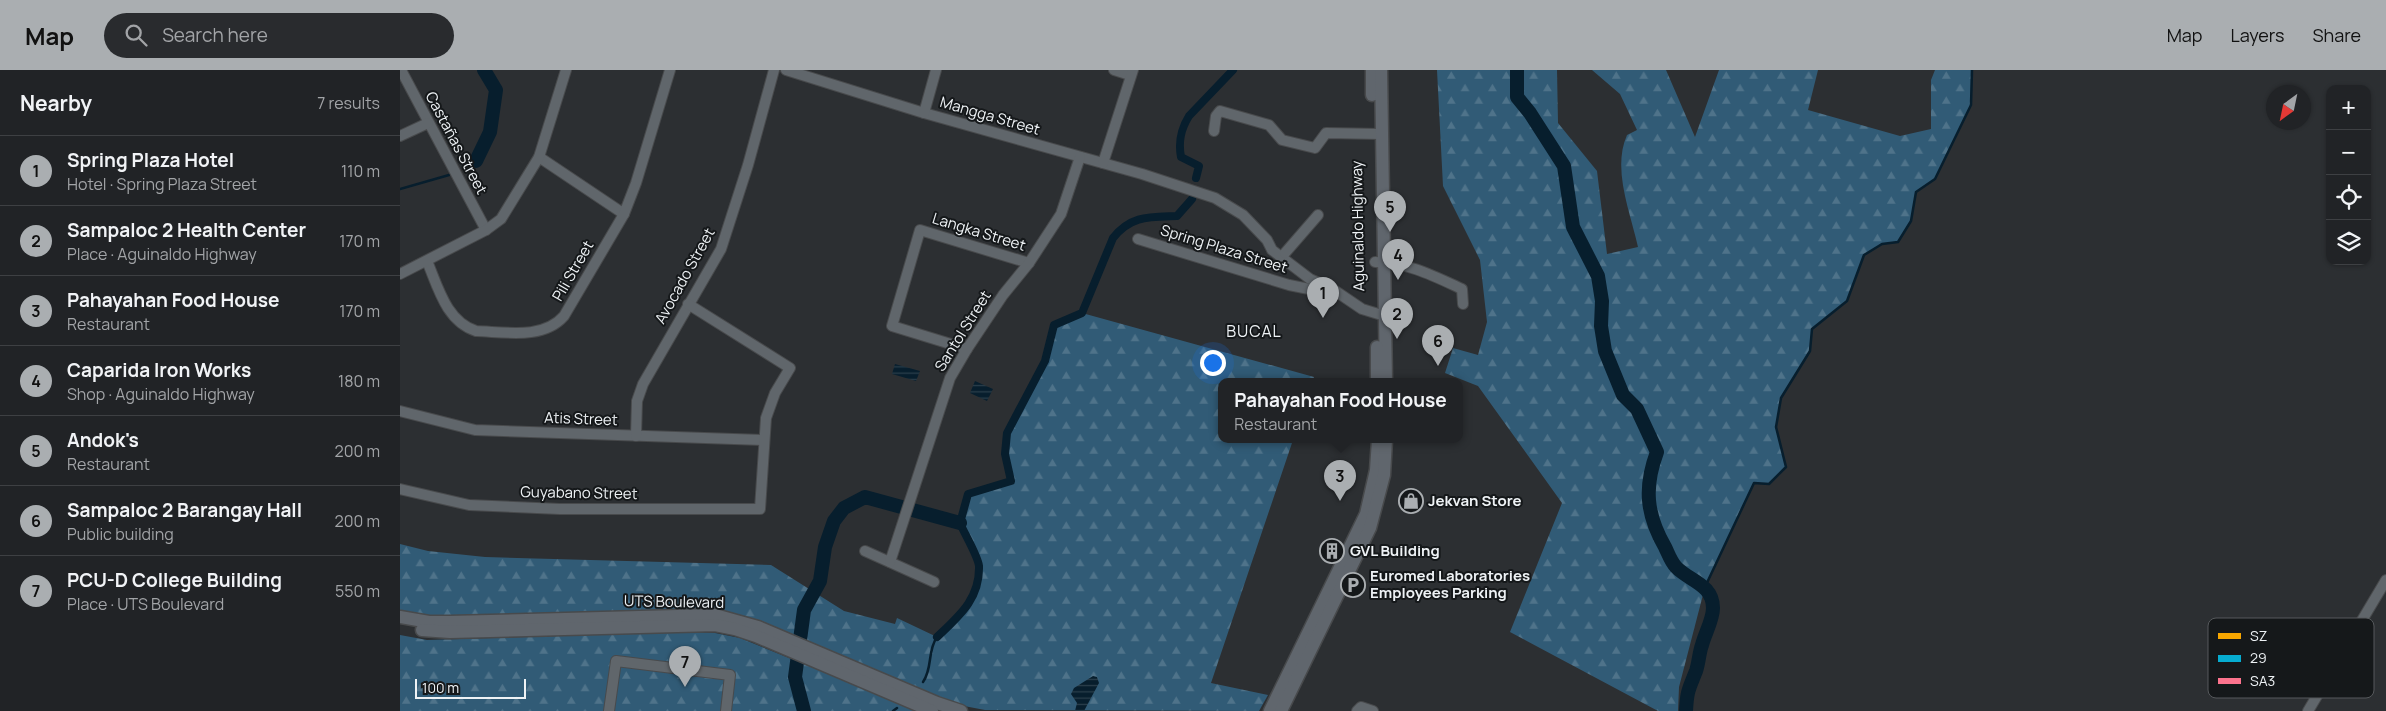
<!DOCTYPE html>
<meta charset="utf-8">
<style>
body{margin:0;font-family:Manrope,sans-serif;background:#292b2e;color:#f1f3f6}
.controls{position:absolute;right:15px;top:15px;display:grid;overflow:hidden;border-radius:10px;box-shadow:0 1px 4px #0004}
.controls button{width:45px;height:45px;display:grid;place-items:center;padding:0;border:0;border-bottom:1px solid #3e4043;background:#212326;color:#f1f3f6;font:25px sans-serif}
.compass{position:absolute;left:1866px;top:15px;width:45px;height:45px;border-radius:50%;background:#212326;box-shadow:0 1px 4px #0004;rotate:213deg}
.scale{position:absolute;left:15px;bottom:12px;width:111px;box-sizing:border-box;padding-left:5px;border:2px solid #eef2f5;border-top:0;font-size:14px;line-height:18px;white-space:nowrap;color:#eef2f5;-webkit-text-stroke:4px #15181a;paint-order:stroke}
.you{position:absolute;left:812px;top:292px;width:18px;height:18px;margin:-12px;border:4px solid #fff;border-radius:50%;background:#1a73e8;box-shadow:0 0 0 8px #1a73e833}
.badge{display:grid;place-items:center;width:32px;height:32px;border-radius:50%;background:#aaaeb1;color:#111;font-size:16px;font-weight:700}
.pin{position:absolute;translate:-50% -41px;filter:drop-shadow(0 1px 2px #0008)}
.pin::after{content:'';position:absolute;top:26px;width:18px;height:15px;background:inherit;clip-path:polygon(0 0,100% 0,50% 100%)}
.popup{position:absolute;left:818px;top:308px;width:245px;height:65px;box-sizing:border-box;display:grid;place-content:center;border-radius:10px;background:#212326;filter:drop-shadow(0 1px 4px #0005);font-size:16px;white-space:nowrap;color:#a2a4a7}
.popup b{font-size:19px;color:#f1f3f6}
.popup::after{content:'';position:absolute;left:50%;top:100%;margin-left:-10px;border:10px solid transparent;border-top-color:#212326}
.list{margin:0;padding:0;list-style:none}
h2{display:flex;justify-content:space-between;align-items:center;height:65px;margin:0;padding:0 20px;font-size:21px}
h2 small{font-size:16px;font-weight:400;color:#a2a4a7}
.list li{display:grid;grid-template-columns:32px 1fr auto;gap:15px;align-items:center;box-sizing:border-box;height:70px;padding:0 20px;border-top:1px solid #3e4043}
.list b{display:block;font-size:19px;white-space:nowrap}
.list p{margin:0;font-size:16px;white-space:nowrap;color:#a2a4a7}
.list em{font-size:16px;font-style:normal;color:#a2a4a7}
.icon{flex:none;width:28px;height:28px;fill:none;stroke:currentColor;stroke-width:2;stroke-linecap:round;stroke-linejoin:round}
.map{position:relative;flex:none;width:1986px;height:641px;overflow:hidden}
header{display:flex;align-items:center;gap:30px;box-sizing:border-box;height:70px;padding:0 25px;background:#aaaeb1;color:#111}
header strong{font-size:24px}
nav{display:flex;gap:28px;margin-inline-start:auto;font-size:18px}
.search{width:350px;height:45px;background:#292b2e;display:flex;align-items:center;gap:12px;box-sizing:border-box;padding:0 18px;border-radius:28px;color:#a2a4a7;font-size:19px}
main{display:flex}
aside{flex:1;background:#212326}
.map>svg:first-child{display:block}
.forest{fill:url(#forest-firs)}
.water{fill:url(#water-rules)}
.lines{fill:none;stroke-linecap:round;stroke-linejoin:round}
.stream{stroke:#071e2d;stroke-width:2.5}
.canal{stroke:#071e2d;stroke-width:8}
.river{stroke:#071e2d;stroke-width:14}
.minor-casing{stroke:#484a4c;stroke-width:12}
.major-casing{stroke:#484a4c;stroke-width:15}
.minor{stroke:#60666b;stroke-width:10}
.major{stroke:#60666d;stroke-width:12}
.labels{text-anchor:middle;stroke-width:4;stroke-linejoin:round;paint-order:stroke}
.street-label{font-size:15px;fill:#eef2f5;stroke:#15181a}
.poi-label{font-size:15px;font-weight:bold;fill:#eef2f5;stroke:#15181a;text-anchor:start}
.neighbourhood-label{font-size:16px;letter-spacing:1px;fill:#eef2f5;stroke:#15181a}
.key{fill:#15181a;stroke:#56595c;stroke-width:1}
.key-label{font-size:14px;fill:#eef2f5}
</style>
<header>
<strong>Map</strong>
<div class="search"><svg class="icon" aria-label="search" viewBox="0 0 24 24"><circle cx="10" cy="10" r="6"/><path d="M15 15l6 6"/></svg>Search here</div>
<nav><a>Map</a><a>Layers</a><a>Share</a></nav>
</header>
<main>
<aside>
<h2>Nearby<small>7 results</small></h2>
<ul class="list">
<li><span class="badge">1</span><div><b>Spring Plaza Hotel</b><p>Hotel · Spring Plaza Street</p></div><em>110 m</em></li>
<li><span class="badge">2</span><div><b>Sampaloc 2 Health Center</b><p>Place · Aguinaldo Highway</p></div><em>170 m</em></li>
<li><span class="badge">3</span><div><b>Pahayahan Food House</b><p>Restaurant</p></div><em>170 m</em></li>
<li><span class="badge">4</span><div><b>Caparida Iron Works</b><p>Shop · Aguinaldo Highway</p></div><em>180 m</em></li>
<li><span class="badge">5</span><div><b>Andok's</b><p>Restaurant</p></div><em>200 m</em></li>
<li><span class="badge">6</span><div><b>Sampaloc 2 Barangay Hall</b><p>Public building</p></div><em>200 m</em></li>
<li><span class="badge">7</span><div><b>PCU-D College Building</b><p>Place · UTS Boulevard</p></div><em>550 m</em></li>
</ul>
</aside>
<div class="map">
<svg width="1986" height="641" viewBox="0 0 1986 641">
<defs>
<pattern id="forest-firs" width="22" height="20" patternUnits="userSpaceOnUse" patternTransform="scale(1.25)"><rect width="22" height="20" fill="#315b76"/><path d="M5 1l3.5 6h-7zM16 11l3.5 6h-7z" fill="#4f738a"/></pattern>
<pattern id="water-rules" width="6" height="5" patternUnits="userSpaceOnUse" patternTransform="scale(1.25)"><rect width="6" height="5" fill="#071e2d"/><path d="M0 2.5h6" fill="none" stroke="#2b3f4c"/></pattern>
</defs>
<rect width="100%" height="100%" fill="#2c2f32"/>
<!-- forest -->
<g class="forest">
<path d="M1037,0H1157L1158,53L1197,101L1207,184L1238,177C1230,141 1212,99 1227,65L1237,60L1220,24L1192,0H1266L1295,67L1319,0H1418L1408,40L1500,66L1531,59V10L1535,0H1572L1571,35L1535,109L1516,122L1511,151L1498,172L1482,174L1464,185L1447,231L1412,259L1410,281L1381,328L1376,357L1386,397L1369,414H1354L1305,517L1279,617L1278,641H1258L1110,562L1162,433L1078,316L1045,303L1053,278L1078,285L1087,252L1080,190L1043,116Z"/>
<path d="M682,243L914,307L912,312H821V370H893L811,613L868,625L859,641L585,640L564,636L534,625L360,552L29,547L0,541V474L28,481L85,487L371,495L444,541L495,554L497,548L537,567C559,546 580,529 578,496C578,486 564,463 560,453L568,424L611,411L605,384L607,363L645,291L654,255Z"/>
<polygon points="293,562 315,563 340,568 519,641 0,641 0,565 27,570"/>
</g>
<!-- water -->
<g class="water">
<polygon points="495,294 520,301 516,311 492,304"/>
<polygon points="575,311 593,319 587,331 570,323"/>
<polygon points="693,606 697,607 699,613 684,641 675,641 677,633 671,624 674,618"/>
</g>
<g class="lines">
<!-- stream -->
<g class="stream">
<polyline points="0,119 49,105"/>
<polyline points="1305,517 1354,413 1369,414 1386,397 1376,357 1381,328 1410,281 1412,259 1447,231 1464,185 1482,174 1498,172 1511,151 1516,122 1535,109 1571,35 1572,0"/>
<path d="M523,612C533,598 527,581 537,567"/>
<polyline points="493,641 497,638"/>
</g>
<!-- canal -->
<g class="canal">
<path d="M796,108L799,96L781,87C778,71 781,59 789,46L833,0"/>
<path d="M537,567C559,546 580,529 579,496C578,486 564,463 560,453L568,424L611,411L605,384L607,363L645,291L654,255L682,243L713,168C731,145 750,147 777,146L792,129"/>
</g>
<!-- river -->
<g class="river">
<path d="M1117,0V27L1130,43L1164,96L1173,157L1198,206L1202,231L1201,256L1205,281L1223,325L1237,339L1257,382C1244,417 1246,444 1265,477C1268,483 1271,492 1276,497C1289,511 1313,514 1313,538C1313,550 1305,563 1302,575C1299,583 1299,592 1296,601C1289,619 1287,620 1286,641"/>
<polyline points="76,91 90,62 96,20 84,0"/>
<polyline points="404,641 395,607 404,540 420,511 425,477 434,451 444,438 465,427 560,453"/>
</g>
<defs>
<g id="minor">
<polyline points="1,0 86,160"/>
<polyline points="386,0 524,43 742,104 815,128 843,145 867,170 872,180 910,209 931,218 962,239 985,246"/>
<polyline points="714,0 730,5"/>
<polyline points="524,43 536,0"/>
<polyline points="814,61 816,46 820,41 869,55 882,70 915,78 926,63 981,64"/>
<polyline points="0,66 28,53"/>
<polyline points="139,87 224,144"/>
<polyline points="703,93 733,0"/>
<polyline points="738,169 889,215 919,221 931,218"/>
<polyline points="885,183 918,145"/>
<path d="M27,191C38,217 46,251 76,261C105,262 143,270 164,246L224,144L236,113L270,0"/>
<path d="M975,192C1007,192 1034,206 1062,219L1063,234"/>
<polyline points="0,204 86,160 101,149 139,87 166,0"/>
<polyline points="567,279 492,256 520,160 629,193"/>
<polyline points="0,341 75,360 363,370"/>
<polyline points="236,366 237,331 243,314 321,179 348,95 374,0"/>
<polyline points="0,419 69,435 160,439 360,439 366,348 375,323 390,298 288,234"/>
<polyline points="465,481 534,512"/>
<polyline points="490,492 550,308 567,279 603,225 629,193 661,144 680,87"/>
<polyline points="209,641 216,591 330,605 326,641"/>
<polyline points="957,641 961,637 973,641"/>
<polyline points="1908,641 1986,510"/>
</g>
<g id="major">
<polyline points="972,0 972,25"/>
<polyline points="981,0 986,312"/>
<polyline points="977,277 977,312"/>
<polyline points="0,547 29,552 49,552 315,545 358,557 537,633 561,641"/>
<polyline points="22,560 50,562 315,555 335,559 356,566 532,641"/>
<polyline points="870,641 966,444 976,400 978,370"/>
<polyline points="881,641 970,458 984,405 986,370"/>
</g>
</defs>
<!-- minor casing -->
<use href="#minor" class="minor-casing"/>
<!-- major casing -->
<use href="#major" class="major-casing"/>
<!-- minor -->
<use href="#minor" class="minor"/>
<!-- major -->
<use href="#major" class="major"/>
</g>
<!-- icons -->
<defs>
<symbol id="shop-ring" viewBox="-11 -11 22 22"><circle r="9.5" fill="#15181a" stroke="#aaaeb1" stroke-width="1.5"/><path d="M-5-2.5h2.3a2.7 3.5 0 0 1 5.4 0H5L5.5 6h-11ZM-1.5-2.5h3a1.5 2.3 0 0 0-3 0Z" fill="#aaaeb1"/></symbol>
<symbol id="building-ring" viewBox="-11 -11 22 22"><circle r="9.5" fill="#15181a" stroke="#aaaeb1" stroke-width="1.5"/><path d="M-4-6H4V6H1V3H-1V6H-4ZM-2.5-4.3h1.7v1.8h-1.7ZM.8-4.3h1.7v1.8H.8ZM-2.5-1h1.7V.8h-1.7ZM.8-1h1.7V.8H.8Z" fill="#aaaeb1"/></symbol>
<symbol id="parking-ring" viewBox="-11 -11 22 22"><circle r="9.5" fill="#15181a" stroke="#aaaeb1" stroke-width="1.5"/><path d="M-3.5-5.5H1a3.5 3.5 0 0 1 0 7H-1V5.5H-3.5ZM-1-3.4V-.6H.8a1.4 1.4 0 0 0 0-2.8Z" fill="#aaaeb1"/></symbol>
</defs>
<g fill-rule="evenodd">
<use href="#shop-ring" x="997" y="417" width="28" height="28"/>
<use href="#building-ring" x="918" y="467" width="28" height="28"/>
<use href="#parking-ring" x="939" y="501" width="28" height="28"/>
</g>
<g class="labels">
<!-- street labels -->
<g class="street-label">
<text transform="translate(590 46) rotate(16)" y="5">Mangga Street</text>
<text transform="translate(56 73) rotate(62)" y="5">Castañas Street</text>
<text transform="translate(958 156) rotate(-91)" y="5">Aguinaldo Highway</text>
<text transform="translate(579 162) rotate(17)" y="5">Langka Street</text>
<text transform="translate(824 179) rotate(17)" y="5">Spring Plaza Street</text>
<text transform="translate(173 201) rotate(-60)" y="5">Pili Street</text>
<text transform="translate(285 206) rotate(-61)" y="5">Avocado Street</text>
<text transform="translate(563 261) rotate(-58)" y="5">Santol Street</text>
<text transform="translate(181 349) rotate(2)" y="5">Atis Street</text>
<text transform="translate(179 423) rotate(1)" y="5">Guyabano Street</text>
<text transform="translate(274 532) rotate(1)" y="5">UTS Boulevard</text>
</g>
<!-- poi labels -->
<g class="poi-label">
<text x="1028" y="436">Jekvan Store</text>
<text x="950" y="486">GVL Building</text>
<text x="970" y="511">Euromed Laboratories<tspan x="970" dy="17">Employees Parking</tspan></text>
</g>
<!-- neighbourhood labels -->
<g class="neighbourhood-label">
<text x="854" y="267">BUCAL</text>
</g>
</g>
<!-- legend -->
<rect x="1808" y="548" width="166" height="80" rx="8" class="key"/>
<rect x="1818" y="563" width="23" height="6" fill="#f7a600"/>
<rect x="1818" y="585" width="23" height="7" fill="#06acd0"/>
<rect x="1818" y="608" width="23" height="6" fill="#fc738d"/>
<g class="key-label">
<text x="1850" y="571">SZ</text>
<text x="1850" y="593">29</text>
<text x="1850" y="616">SA3</text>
</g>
</svg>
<div class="controls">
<button>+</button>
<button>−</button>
<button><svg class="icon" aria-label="locate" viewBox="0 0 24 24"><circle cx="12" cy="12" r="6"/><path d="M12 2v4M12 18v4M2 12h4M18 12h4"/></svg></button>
<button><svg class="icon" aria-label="layers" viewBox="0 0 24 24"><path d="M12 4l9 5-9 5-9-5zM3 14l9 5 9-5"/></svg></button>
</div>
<svg class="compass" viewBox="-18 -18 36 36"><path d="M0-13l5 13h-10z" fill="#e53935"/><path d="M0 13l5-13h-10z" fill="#a2a4a7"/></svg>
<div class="scale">100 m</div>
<div class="you"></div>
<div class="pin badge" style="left:923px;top:248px">1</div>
<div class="pin badge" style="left:997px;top:269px">2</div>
<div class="pin badge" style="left:940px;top:431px">3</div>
<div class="popup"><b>Pahayahan Food House</b>Restaurant</div>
<div class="pin badge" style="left:998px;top:210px">4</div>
<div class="pin badge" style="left:990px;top:162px">5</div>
<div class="pin badge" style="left:1038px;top:296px">6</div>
<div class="pin badge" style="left:285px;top:617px">7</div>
</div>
</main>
